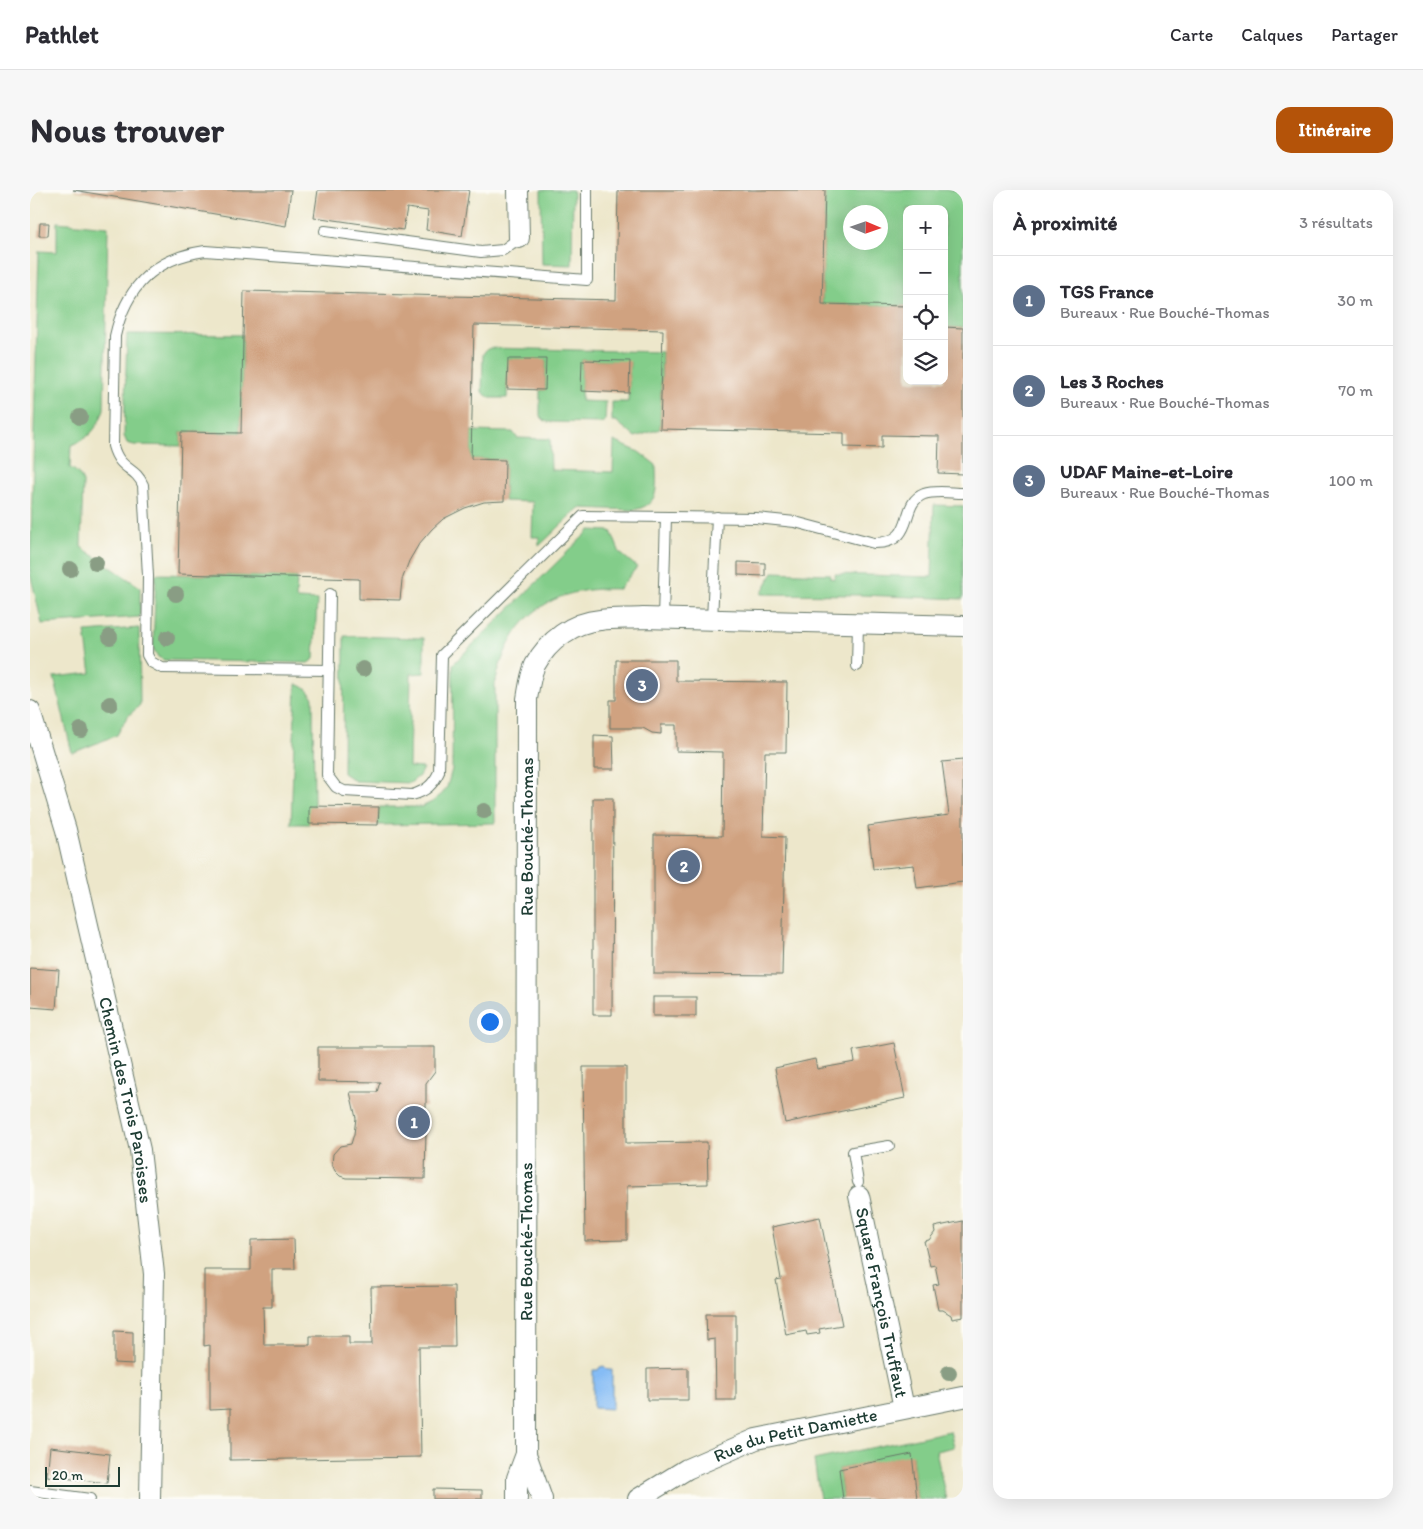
<!DOCTYPE html>
<html lang="fr">
<meta charset="utf-8">
<style>
body{margin:0;font-family:Itim,sans-serif;background:#f7f7f7;color:#2b2b33}
.controls{position:absolute;right:15px;top:15px;display:grid;overflow:hidden;border-radius:10px;box-shadow:0 5px 20px #0002}
.controls button{width:45px;height:45px;display:grid;place-items:center;padding:0;border:0;border-bottom:1px solid #e1e1e2;background:#fff;color:#2b2b33;font:25px sans-serif}
.compass{position:absolute;left:813px;top:15px;width:45px;height:45px;border-radius:50%;background:#fff;box-shadow:0 5px 20px #0002;rotate:92deg}
.scale{position:absolute;left:15px;bottom:12px;width:75px;box-sizing:border-box;padding-left:5px;border:2px solid #1f3d34;border-top:0;font-size:14px;line-height:18px;white-space:nowrap;color:#1f3d34;-webkit-text-stroke:4px #fdfcf7;paint-order:stroke}
.you{position:absolute;left:459px;top:831px;width:18px;height:18px;margin:-12px;border:4px solid #fff;border-radius:50%;background:#1a73e8;box-shadow:0 0 0 8px #1a73e833}
.badge{display:grid;place-items:center;width:32px;height:32px;border-radius:50%;background:#b45309;color:#fff;font-size:16px;font-weight:700}
.pin{position:absolute;translate:-50% -50%;border:2px solid #fff;box-shadow:0 1px 5px #0006}
.list{margin:0;padding:0;list-style:none}
h2{display:flex;justify-content:space-between;align-items:center;height:65px;margin:0;padding:0 20px;font-size:21px}
h2 small{font-size:16px;font-weight:400;color:#7c7c81}
.list li{display:grid;grid-template-columns:32px 1fr auto;gap:15px;align-items:center;box-sizing:border-box;height:90px;padding:0 20px;border-top:1px solid #e1e1e2}
.list b{display:block;font-size:19px;white-space:nowrap}
.list p{margin:0;font-size:16px;white-space:nowrap;color:#7c7c81}
.list em{font-size:16px;font-style:normal;color:#7c7c81}
.icon{flex:none;width:28px;height:28px;fill:none;stroke:currentColor;stroke-width:2;stroke-linecap:round;stroke-linejoin:round}
.map{position:relative;flex:none;width:933px;height:1309px;overflow:hidden;border-radius:15px}
header{display:flex;align-items:center;gap:30px;box-sizing:border-box;height:70px;padding:0 25px;background:#fff;border-bottom:1px solid #e1e1e2}
header strong{font-size:24px}
nav{display:flex;gap:28px;margin-inline-start:auto;font-size:18px}
.intro{display:flex;align-items:center;justify-content:space-between;box-sizing:border-box;height:120px;padding:0 30px}
h1{margin:0;font-size:35px}
.button{padding:12px 22px;border-radius:15px;background:#b45309;color:#fff;font-size:18px;font-weight:700}
main{display:flex;gap:30px;padding:0 30px}
aside{flex:1;background:#fff;border-radius:15px;box-shadow:0 5px 20px #0002}
.map>svg:first-child{display:block}
.green{fill:#83cd8a;stroke:#51855f;fill-rule:evenodd}
.water{fill:#85bcf5;stroke:#527c94}
.building{fill:#d0a280}
.lines{fill:none;stroke-linecap:round;stroke-linejoin:round}
.lane-casing{stroke:#677869;stroke-width:12}
.street-casing{stroke:#677869;stroke-width:22}
.lane{stroke:#fff;stroke-width:10}
.street{stroke:#fff;stroke-width:20}
.tree{fill:#899d84}
.labels{text-anchor:middle;stroke-width:4.5;stroke-linejoin:round;paint-order:stroke}
.street-label{font-size:18px;fill:#1f3d34;stroke:#fdfcf7}
</style>
<header>
<strong>Pathlet</strong>
<nav><a>Carte</a><a>Calques</a><a>Partager</a></nav>
</header>
<div class="intro"><h1>Nous trouver</h1><a class="button">Itinéraire</a></div>
<main>
<div class="map">
<svg width="933" height="1309" viewBox="0 0 933 1309">
<rect width="100%" height="100%" fill="#fdfcf7"/>
<filter id="ink" filterUnits="userSpaceOnUse"><feTurbulence type="fractalNoise" baseFrequency=".02" numOctaves="2"/><feDisplacementMap in="SourceGraphic" scale="10" xChannelSelector="R" yChannelSelector="G"/><feConvolveMatrix kernelMatrix="1 2 1 2 8 2 1 2 1" color-interpolation-filters="sRGB"/></filter>
<filter id="wash" filterUnits="userSpaceOnUse"><feTurbulence type="fractalNoise" baseFrequency=".0096" numOctaves="4" result="noise"/><feDisplacementMap in="SourceGraphic" scale="20" xChannelSelector="R" yChannelSelector="G"/><feGaussianBlur stdDeviation="1.12" result="paint"/><feColorMatrix in="noise" values="0 0 0 0 0 0 0 0 0 0 0 0 0 0 0 0 0 1.4 0 .05"/><feComposite in="paint" operator="in"/></filter>
<g filter="url(#wash)">
<rect width="100%" height="100%" fill="#ede7cb"/>
<!-- green -->
<g class="green">
<polygon points="511,0 543,0 542,75 512,74"/>
<path d="M795,0H933V138L914,137V19H877V116L792,114ZM821,22H851V52H821Z"/>
<path d="M27,32L78,37L74,219C68,238 59,249 41,255L40,278C47,281 50,285 53,292L51,357L110,397V427L12,434L0,383L9,61L27,62Z"/>
<polygon points="97,144 213,145 211,243 151,242 151,256 104,255 97,253 94,246"/>
<polygon points="460,158 632,162 630,239 605,247 586,231 582,231 582,212 598,212 600,172 552,170 551,211 576,212 575,231 571,233 518,232 515,231 510,226 510,200 515,200 516,170 478,169 477,208 460,208 452,202 453,164 456,160"/>
<path d="M441,241L483,242L487,248L520,249L521,280L583,282L584,251L609,262L626,275C626,297 631,315 603,320L549,318L509,356V347H502L503,312L474,311L475,270L441,269Z"/>
<polygon points="904,315 933,316 933,409 831,405 731,404 743,382 800,384 800,388 805,389 805,384 902,387"/>
<path d="M560,340L581,341L590,363L607,377L589,399C521,396 480,426 465,494V633L348,635L349,617H391L402,612L412,604L417,597L422,579L423,474Z"/>
<polygon points="126,384 267,387 266,409 287,410 284,469 278,473 134,470 128,467 123,458"/>
<polygon points="109,438 110,515 97,527 87,545 42,563 24,487 61,483 55,442"/>
<polygon points="314,446 394,448 394,483 381,484 379,577 393,578 389,586 380,593 325,591 313,583"/>
<path d="M266,494C273,496 279,500 283,508L284,616L279,634H261Z"/>
<polygon points="920,1241 924,1257 906,1261 916,1309 887,1309 882,1265 809,1279 813,1309 790,1309 784,1270"/>
</g>
<!-- water -->
<polygon class="water" points="574,1176 578,1180 582,1180 582,1219 563,1218 563,1180 568,1180 570,1177"/>
<g id="blocks">
<!-- building -->
<g class="building">
<polygon points="43,0 261,0 256,36"/>
<polygon points="288,0 439,0 432,46 396,40 398,21 377,18 373,40 284,27"/>
<polygon points="588,0 795,0 792,114 877,116 877,191 914,191 914,137 933,138 933,284 908,283 909,246 852,245 852,258 814,257 814,243 630,239 633,140 444,135 441,269 475,270 474,311 454,312 435,318 413,329 402,339 389,354 379,371 372,390 370,410 329,409 329,389 148,384 151,242 211,243 214,101 586,110"/>
<polygon points="10,33 19,33 18,46 9,46"/>
<polygon points="478,169 516,169 515,200 477,199"/>
<polygon points="552,170 600,171 599,203 551,201"/>
<polygon points="708,372 735,373 735,386 708,385"/>
<polygon points="586,470 646,470 646,491 757,492 756,562 735,562 733,646 755,647 752,785 624,784 624,645 692,646 693,562 646,561 646,535 631,535 631,544 622,543 613,538 580,538 580,510 586,510"/>
<polygon points="564,545 583,546 584,579 564,579"/>
<polygon points="933,570 933,692 887,698 884,675 843,679 838,636 919,625 912,572"/>
<polygon points="563,608 583,608 582,825 563,825"/>
<polygon points="279,616 349,617 348,635 279,634"/>
<polygon points="0,778 29,780 26,819 0,817"/>
<rect x="623" y="807" width="43" height="19"/>
<polygon points="864,853 875,908 755,933 745,878 785,869 787,879 825,872 823,861"/>
<polygon points="288,857 405,857 405,881 396,893 396,917 390,917 389,923 390,940 396,940 395,989 316,988 310,986 305,981 302,974 303,964 310,956 321,954 324,944 326,928 320,902 347,902 350,892 288,891"/>
<polygon points="553,877 596,877 596,953 677,952 678,994 597,996 597,1050 555,1051"/>
<polygon points="790,1027 812,1135 789,1139 790,1143 777,1145 776,1141 756,1145 746,1090 751,1089 742,1037"/>
<polygon points="933,1031 933,1127 922,1129 921,1125 913,1120 908,1120 903,1095 909,1094 905,1075 900,1076 894,1051 899,1050 905,1042 904,1037"/>
<polygon points="264,1049 265,1079 242,1079 242,1117 233,1117 234,1155 280,1155 280,1146 319,1146 319,1154 342,1154 341,1097 424,1096 425,1157 389,1157 391,1267 200,1270 200,1219 180,1220 180,1155 174,1156 174,1080 221,1080 221,1050"/>
<polygon points="676,1124 706,1124 706,1210 686,1210 685,1149 677,1150"/>
<polygon points="84,1141 103,1142 103,1174 84,1173"/>
<polygon points="658,1178 658,1210 617,1210 617,1179"/>
<polygon points="20,1257 80,1264 77,1293 17,1286"/>
<polygon points="882,1264 887,1309 813,1309 809,1279"/>
<polygon points="403,1299 452,1300 452,1309 403,1309"/>
</g>
</g>
</g>
<g filter="url(#ink)">
<use href="#blocks" fill-opacity="0" stroke="#677869" stroke-width="1"/>
<g class="lines">
<defs>
<g id="lane">
<polyline points="295,41 451,62 473,60 489,48"/>
<path d="M300,404L297,585L306,597L314,601L382,605C396,601 403,595 409,582L412,465L553,326L726,328L765,332L844,353C888,353 868,314 894,304C906,300 921,303 933,303"/>
<polyline points="633,428 636,327"/>
<polyline points="682,429 687,327"/>
<polyline points="827,476 828,433"/>
<path d="M299,480L132,478L121,472L117,465L118,386L113,295C105,276 90,281 83,256L85,146C96,97 124,68 175,61L557,90V0"/>
<polyline points="828,992 823,962 859,956"/>
<polyline points="0,1301 60,1309"/>
</g>
<g id="street">
<polyline points="488,0 489,48"/>
<path id="s1" d="M0,521L36,640L110,960L124,1084L120,1309"/>
<path id="s2" d="M829,1006L874,1218"/>
<polyline points="487,1309 487,1288 496,1264"/>
<path id="s3" d="M512,1309L496,1264L497,509C499,498 500,486 505,475C518,451 543,432 570,430C584,428 599,429 613,428L933,436"/>
<path id="s4" d="M608,1309L657,1279L726,1249L933,1207"/>
</g>
</defs>
<!-- lane casing -->
<use href="#lane" class="lane-casing"/>
<!-- street casing -->
<use href="#street" class="street-casing"/>
<!-- lane -->
<use href="#lane" class="lane"/>
<!-- street -->
<use href="#street" class="street"/>
</g>
<!-- trees -->
<g class="tree">
<circle cx="50" cy="227" r="8"/>
<circle cx="66" cy="373" r="8"/>
<circle cx="40" cy="379" r="8"/>
<circle cx="146" cy="404" r="8"/>
<circle cx="80" cy="447" r="8"/>
<circle cx="137" cy="448" r="8"/>
<circle cx="333" cy="479" r="8"/>
<circle cx="80" cy="514" r="8"/>
<circle cx="51" cy="540" r="8"/>
<circle cx="454" cy="621" r="8"/>
<circle cx="919" cy="1183" r="8"/>
</g>
</g>
<g class="labels">
<!-- street labels -->
<g class="street-label">
<text dy="6" stroke="none"><textPath href="#s3" startOffset="665">Rue Bouché-Thomas</textPath></text>
<text dy="6" stroke="none"><textPath href="#s1" startOffset="401">Chemin des Trois Paroisses</textPath></text>
<text dy="6" stroke="none"><textPath href="#s3" startOffset="260">Rue Bouché-Thomas</textPath></text>
<text dy="6" stroke="none"><textPath href="#s2" startOffset="109">Square François Truffaut</textPath></text>
<text dy="6" stroke="none"><textPath href="#s4" startOffset="172">Rue du Petit Damiette</textPath></text>
</g>
</g>
</svg>
<div class="controls">
<button>+</button>
<button>−</button>
<button><svg class="icon" aria-label="locate" viewBox="0 0 24 24"><circle cx="12" cy="12" r="6"/><path d="M12 2v4M12 18v4M2 12h4M18 12h4"/></svg></button>
<button><svg class="icon" aria-label="layers" viewBox="0 0 24 24"><path d="M12 4l9 5-9 5-9-5zM3 14l9 5 9-5"/></svg></button>
</div>
<svg class="compass" viewBox="-18 -18 36 36"><path d="M0-13l5 13h-10z" fill="#e53935"/><path d="M0 13l5-13h-10z" fill="#7c7c81"/></svg>
<div class="scale">20 m</div>
<div class="you"></div>
<div class="pin badge" style="left:384px;top:932px;background:#5c6f8a">1</div>
<div class="pin badge" style="left:654px;top:676px;background:#5c6f8a">2</div>
<div class="pin badge" style="left:612px;top:495px;background:#5c6f8a">3</div>
</div>
<aside>
<h2>À proximité<small>3 résultats</small></h2>
<ul class="list">
<li><span class="badge" style="background:#5c6f8a">1</span><div><b>TGS France</b><p>Bureaux · Rue Bouché-Thomas</p></div><em>30 m</em></li>
<li><span class="badge" style="background:#5c6f8a">2</span><div><b>Les 3 Roches</b><p>Bureaux · Rue Bouché-Thomas</p></div><em>70 m</em></li>
<li><span class="badge" style="background:#5c6f8a">3</span><div><b>UDAF Maine-et-Loire</b><p>Bureaux · Rue Bouché-Thomas</p></div><em>100 m</em></li>
</ul>
</aside>
</main>
